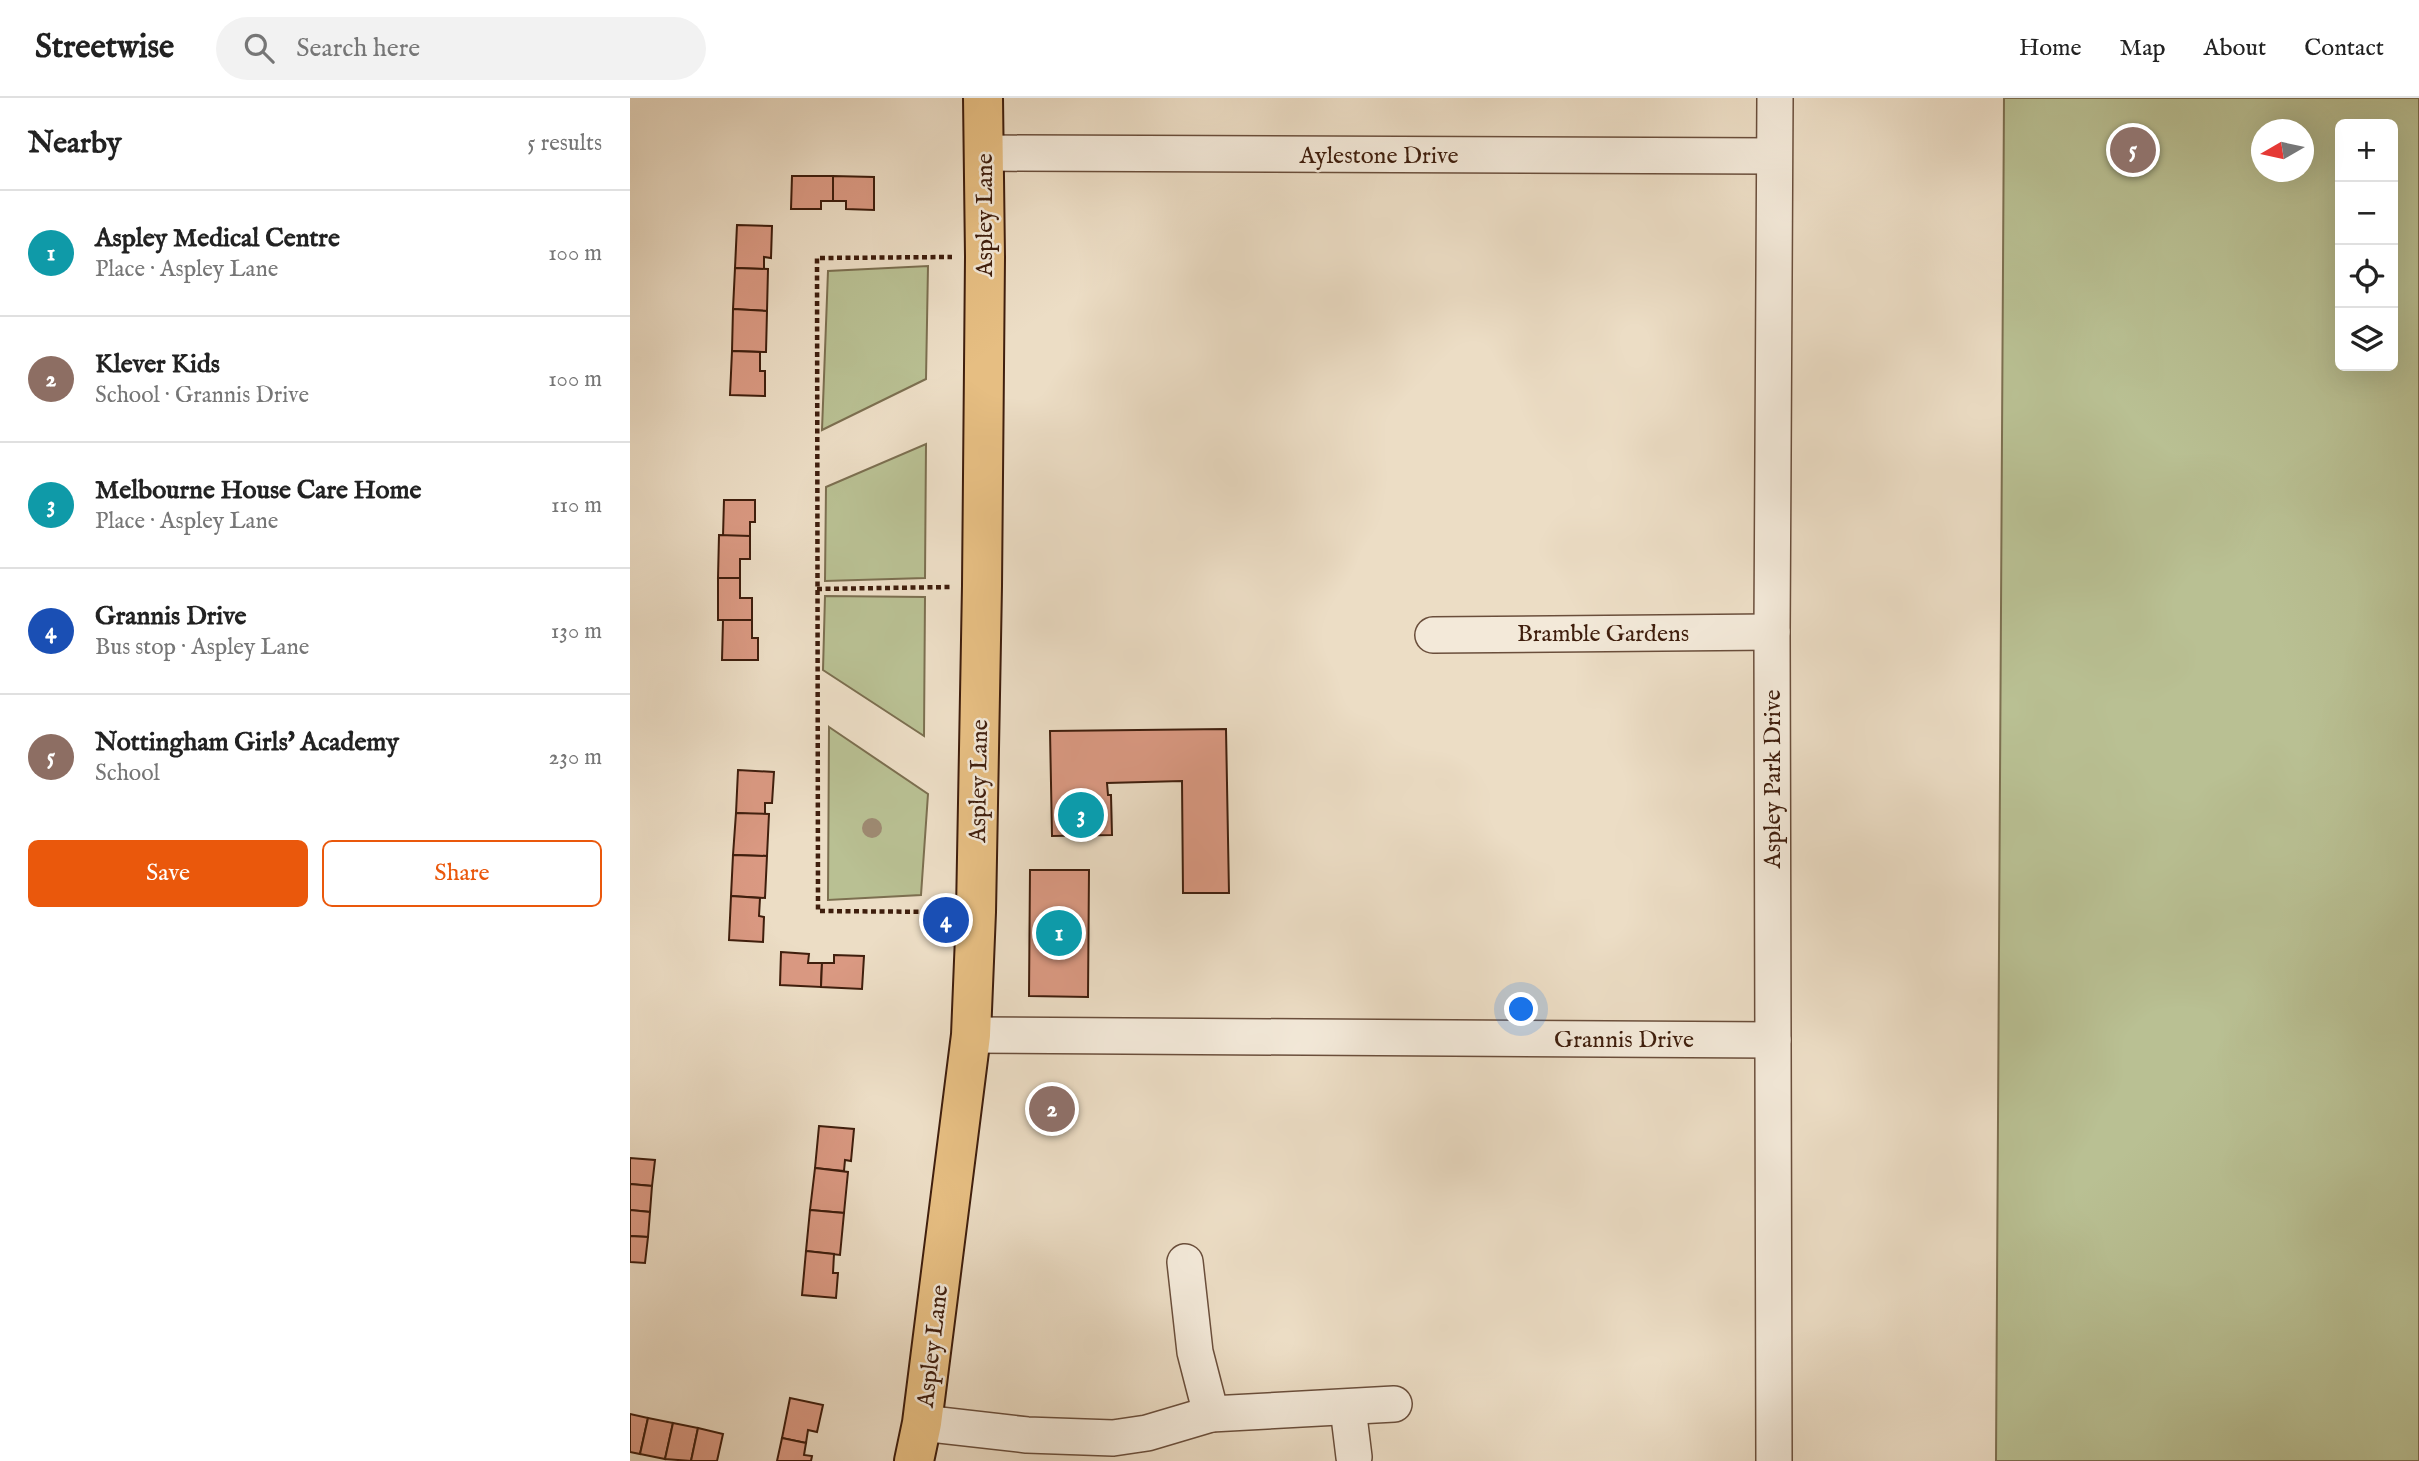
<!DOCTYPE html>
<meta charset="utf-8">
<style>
body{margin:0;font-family:"IM FELL English",serif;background:#f2f2f2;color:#222}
.controls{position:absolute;right:21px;top:21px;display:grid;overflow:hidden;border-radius:10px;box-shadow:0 7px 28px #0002}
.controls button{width:63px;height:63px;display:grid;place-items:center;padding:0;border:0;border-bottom:2px solid #e0e0e0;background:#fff;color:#222;font:35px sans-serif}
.compass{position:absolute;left:1621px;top:21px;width:63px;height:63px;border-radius:50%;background:#fff;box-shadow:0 7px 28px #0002;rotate:261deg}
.you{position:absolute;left:892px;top:912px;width:24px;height:24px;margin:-18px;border:5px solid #fff;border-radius:50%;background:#1a73e8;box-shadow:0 0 0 10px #1a73e833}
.badge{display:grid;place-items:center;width:46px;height:46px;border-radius:50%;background:#ea580c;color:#fff;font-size:23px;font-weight:700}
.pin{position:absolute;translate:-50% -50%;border:4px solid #fff;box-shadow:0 2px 7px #0006}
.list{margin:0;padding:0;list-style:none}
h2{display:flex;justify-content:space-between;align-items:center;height:91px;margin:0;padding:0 28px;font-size:30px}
h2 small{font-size:23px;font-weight:400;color:#767676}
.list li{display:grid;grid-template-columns:46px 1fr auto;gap:21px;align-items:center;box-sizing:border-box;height:126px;padding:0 28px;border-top:2px solid #e0e0e0}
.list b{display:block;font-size:26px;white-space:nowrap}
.list p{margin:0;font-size:23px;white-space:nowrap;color:#767676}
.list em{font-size:23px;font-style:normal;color:#767676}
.actions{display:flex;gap:14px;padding:21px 28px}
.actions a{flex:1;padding:16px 0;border:2px solid #ea580c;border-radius:10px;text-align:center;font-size:24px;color:#ea580c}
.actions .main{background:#ea580c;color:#fff}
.icon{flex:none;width:38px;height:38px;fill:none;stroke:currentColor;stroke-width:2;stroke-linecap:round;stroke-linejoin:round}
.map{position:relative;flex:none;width:1789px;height:1363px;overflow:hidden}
header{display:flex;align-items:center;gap:42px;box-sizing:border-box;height:98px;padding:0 35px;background:#fff;border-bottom:2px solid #e0e0e0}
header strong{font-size:33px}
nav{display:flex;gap:38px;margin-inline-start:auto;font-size:24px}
.search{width:490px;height:63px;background:#f2f2f2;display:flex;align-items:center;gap:18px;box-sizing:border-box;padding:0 24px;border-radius:38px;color:#767676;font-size:26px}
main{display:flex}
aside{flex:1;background:#fff}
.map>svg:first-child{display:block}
.green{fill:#b9c093;stroke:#7c6f50;stroke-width:2;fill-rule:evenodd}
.building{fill:#da9982;stroke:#3f1e0d;stroke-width:2}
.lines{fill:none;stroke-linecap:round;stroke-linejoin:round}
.minor-casing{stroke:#6a4e3b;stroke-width:38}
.major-casing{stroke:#3f1e0d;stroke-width:42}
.path{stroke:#3f1e0d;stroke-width:4.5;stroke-dasharray:5 3.5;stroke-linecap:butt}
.minor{stroke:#f3e9d9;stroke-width:35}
.major{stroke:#e6be82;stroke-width:38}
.tree{fill:#9e8a72}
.labels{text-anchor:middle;stroke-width:5;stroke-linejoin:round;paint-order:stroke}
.street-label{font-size:24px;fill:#3f1e0d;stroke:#f3e9d9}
</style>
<header>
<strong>Streetwise</strong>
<div class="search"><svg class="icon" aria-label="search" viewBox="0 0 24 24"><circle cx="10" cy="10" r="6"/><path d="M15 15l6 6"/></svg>Search here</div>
<nav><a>Home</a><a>Map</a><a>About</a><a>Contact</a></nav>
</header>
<main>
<aside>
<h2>Nearby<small>5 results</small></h2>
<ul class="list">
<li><span class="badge" style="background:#0f9aa8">1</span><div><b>Aspley Medical Centre</b><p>Place · Aspley Lane</p></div><em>100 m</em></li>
<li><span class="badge" style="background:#8d6e63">2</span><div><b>Klever Kids</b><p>School · Grannis Drive</p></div><em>100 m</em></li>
<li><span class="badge" style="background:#0f9aa8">3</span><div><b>Melbourne House Care Home</b><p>Place · Aspley Lane</p></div><em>110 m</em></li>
<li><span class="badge" style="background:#1a4fb4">4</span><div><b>Grannis Drive</b><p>Bus stop · Aspley Lane</p></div><em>130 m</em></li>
<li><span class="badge" style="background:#8d6e63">5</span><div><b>Nottingham Girls' Academy</b><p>School</p></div><em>230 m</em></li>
</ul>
<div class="actions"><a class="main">Save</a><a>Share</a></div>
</aside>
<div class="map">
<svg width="1789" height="1363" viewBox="0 0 1789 1363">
<rect width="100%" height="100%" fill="#ecddc5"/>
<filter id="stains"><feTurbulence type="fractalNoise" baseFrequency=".00286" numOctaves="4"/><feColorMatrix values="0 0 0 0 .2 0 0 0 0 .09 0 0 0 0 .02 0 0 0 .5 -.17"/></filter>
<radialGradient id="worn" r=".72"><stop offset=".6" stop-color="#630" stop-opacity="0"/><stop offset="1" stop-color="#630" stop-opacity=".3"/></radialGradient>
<!-- green -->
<g class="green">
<path d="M1374,0H1789V1363H1366ZM1710,26H1763V268H1710ZM1632,32H1674V74H1632Z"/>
<polygon points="298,168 296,281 192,332 198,173"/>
<polygon points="296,346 295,480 195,483 196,389"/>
<polygon points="195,498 295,499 294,638 193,572"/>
<polygon points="199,629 298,696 291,797 198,802"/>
</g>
<!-- building -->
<g class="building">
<polygon points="162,78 203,78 203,103 191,103 191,111 161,111"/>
<polygon points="203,78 244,79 244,112 216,111 216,103 203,103"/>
<polygon points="107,127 142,128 141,160 134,159 134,171 105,170"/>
<polygon points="105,170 138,171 137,213 103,211"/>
<polygon points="103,211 137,213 136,254 102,253"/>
<polygon points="102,253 130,254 130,273 135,273 135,298 100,297"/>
<polygon points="94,402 125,402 125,424 120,424 120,438 93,438"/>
<polygon points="89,437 120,438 120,461 110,461 110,480 88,480"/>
<polygon points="88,480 110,480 110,500 122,500 122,522 88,522"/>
<polygon points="93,522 122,522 122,540 128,540 128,562 92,562"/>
<polygon points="596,631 599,795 553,795 552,683 477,685 478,697 481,697 482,737 422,738 420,633"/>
<polygon points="108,672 144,674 142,705 135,705 135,717 106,715"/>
<polygon points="106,715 139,716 137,758 103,757"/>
<polygon points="103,757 137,758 135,800 101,798"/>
<polygon points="400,772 459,772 458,899 399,898"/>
<polygon points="101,798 130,800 129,818 134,819 133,844 99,842"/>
<polygon points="151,854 179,856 178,865 192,865 191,889 150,887"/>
<polygon points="204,857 234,858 232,891 191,889 192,865 204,865"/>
<polygon points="189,1028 224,1031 221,1063 215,1062 214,1073 185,1070"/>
<polygon points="0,1060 25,1062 22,1088 0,1086"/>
<polygon points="185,1070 218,1074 214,1115 180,1112"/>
<polygon points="0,1086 22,1088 20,1114 0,1112"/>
<polygon points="0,1112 20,1114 18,1139 0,1138"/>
<polygon points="180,1112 214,1115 210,1157 176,1153"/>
<polygon points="0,1138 18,1139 15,1165 0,1164"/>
<polygon points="176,1153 204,1156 203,1175 208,1175 206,1200 172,1197"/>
<polygon points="160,1300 193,1307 187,1334 178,1332 176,1345 152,1340"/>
<polygon points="0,1316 18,1320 10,1356 0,1354"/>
<polygon points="18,1320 43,1325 35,1361 10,1356"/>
<polygon points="43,1325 68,1330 61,1363 35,1361"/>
<polygon points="68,1330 93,1336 87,1363 61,1363"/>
<polygon points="152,1340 176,1345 174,1357 182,1358 181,1363 147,1363"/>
</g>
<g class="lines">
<defs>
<g id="minor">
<polyline points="354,55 1144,58"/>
<polyline points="803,537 1142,534"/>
<polyline points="341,937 1143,942"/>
<polyline points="555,1164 565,1254 581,1316"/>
<polyline points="718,1310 724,1359"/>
<polyline points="292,1325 397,1337 483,1340 517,1335 581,1316 764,1306"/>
<polyline points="1144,1363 1142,534 1145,0"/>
</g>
<polyline id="major" points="284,1363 292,1325 341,937 346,814 352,488 355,159 353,0"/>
</defs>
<!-- minor casing -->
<use href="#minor" class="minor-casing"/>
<!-- major casing -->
<use href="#major" class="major-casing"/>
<!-- path -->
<g class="path">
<polyline points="187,491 320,489"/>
<polyline points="314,814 188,813 187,160 322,159"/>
</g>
<!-- minor -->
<use href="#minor" class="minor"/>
<!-- major -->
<use href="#major" class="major"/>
</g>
<!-- trees -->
<circle class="tree" cx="242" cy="730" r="10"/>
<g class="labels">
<!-- street labels -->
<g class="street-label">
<text x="749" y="65">Aylestone Drive</text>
<text transform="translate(354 117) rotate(-90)" y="8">Aspley Lane</text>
<text x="973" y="543">Bramble Gardens</text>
<text transform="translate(1142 681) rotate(-90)" y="8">Aspley Park Drive</text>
<text transform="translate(348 683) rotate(-89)" y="8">Aspley Lane</text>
<text x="994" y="949">Grannis Drive</text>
<text transform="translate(302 1248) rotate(-83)" y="8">Aspley Lane</text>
</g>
</g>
<rect width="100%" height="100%" filter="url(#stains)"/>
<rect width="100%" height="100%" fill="url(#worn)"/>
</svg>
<div class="controls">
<button>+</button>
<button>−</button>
<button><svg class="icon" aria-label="locate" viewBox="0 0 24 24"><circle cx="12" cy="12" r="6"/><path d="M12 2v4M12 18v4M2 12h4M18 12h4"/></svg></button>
<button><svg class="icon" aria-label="layers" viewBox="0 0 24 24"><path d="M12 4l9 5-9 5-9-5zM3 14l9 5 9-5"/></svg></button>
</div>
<svg class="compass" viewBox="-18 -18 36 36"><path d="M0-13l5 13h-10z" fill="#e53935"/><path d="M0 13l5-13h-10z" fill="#767676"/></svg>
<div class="you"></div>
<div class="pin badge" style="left:429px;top:835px;background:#0f9aa8">1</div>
<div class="pin badge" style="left:422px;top:1011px;background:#8d6e63">2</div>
<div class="pin badge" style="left:451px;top:717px;background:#0f9aa8">3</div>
<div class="pin badge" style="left:316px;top:822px;background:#1a4fb4">4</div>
<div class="pin badge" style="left:1503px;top:52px;background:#8d6e63">5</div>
</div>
</main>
